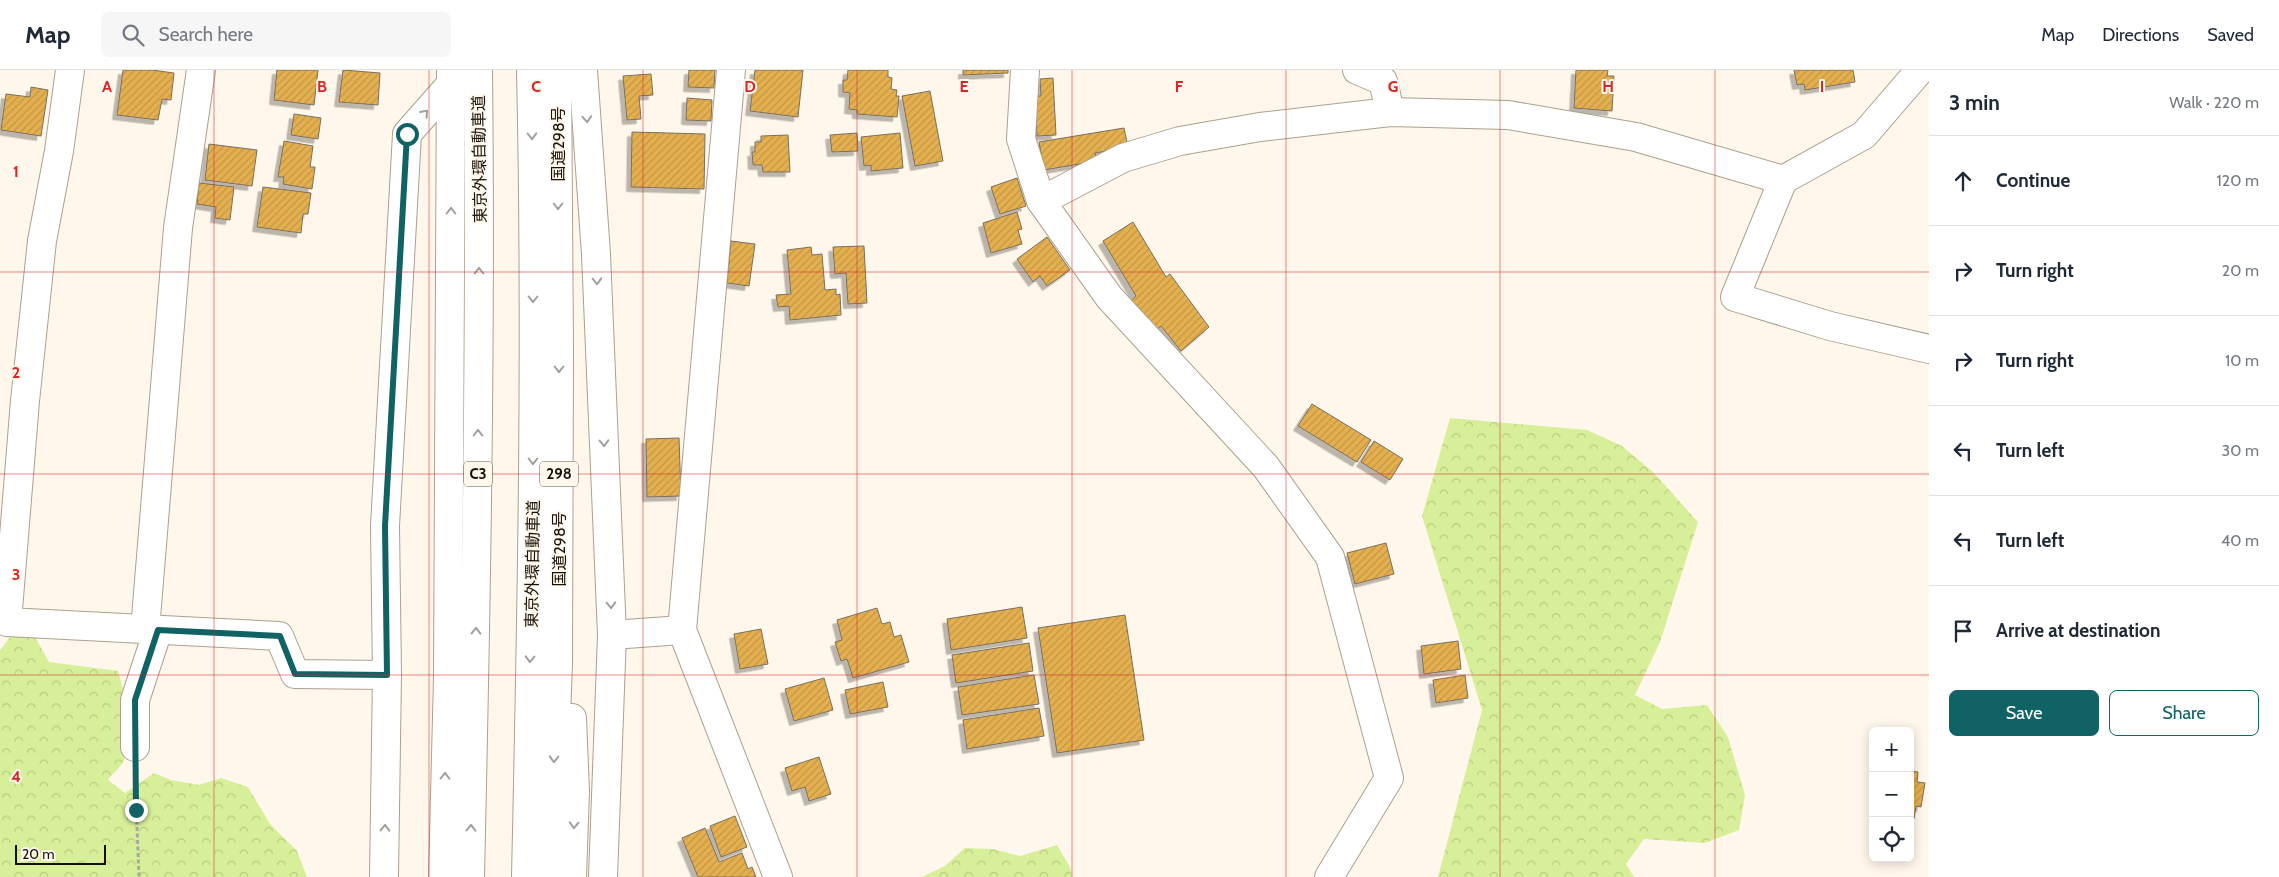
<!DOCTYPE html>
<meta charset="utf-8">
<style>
body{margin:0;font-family:Cabin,"Noto Sans JP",sans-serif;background:#f6f6f7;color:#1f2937}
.controls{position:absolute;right:15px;bottom:15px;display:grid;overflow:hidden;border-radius:8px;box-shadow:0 2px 12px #0003}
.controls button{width:45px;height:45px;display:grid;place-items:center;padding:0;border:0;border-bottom:1px solid #e0e1e3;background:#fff;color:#1f2937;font:25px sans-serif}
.scale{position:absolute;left:15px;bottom:12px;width:91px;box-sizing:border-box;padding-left:5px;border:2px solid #16120b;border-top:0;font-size:14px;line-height:18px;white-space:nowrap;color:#16120b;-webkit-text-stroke:4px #fff7eb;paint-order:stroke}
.stop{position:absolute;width:15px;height:15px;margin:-11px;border:4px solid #116265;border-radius:50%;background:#fff}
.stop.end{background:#116265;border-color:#fff;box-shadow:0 1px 5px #0008}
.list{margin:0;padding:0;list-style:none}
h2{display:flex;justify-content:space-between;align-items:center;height:65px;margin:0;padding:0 20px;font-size:21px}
h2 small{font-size:16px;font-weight:400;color:#747a83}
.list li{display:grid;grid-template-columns:32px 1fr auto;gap:15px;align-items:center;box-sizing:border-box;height:90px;padding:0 20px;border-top:1px solid #e0e1e3}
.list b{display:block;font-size:19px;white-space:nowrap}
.list em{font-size:16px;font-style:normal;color:#747a83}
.actions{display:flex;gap:10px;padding:15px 20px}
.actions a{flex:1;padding:11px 0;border:1px solid #116265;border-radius:8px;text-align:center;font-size:18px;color:#116265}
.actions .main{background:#116265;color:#fff}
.icon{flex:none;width:28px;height:28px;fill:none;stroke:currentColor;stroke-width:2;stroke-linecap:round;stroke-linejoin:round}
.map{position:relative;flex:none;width:1929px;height:807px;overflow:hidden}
header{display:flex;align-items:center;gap:30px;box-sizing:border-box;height:70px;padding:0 25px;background:#fff;border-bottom:1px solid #e0e1e3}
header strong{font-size:24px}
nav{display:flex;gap:28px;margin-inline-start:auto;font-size:18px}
.search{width:350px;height:45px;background:#f6f6f7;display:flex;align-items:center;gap:12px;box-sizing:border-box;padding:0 18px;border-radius:8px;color:#747a83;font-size:19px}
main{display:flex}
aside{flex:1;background:#fff}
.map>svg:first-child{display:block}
.forest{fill:url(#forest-crowns)}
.building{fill:url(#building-hatch);stroke:#7a6f5d;filter:url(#shadow)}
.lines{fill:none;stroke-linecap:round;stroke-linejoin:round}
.minor-casing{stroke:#aca08d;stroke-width:30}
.highway-casing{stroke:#aca08d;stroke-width:30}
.path{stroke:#ada69c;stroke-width:3;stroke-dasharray:4 2.5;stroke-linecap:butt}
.minor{stroke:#fff;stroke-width:28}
.highway{stroke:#fff;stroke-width:28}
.oneway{stroke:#a2a09d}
.route{stroke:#116265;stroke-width:6}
.grid{fill:none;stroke:#d62828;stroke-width:1;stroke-opacity:0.55}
.labels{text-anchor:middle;stroke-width:4;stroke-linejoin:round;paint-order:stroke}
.shield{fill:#fff7eb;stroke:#5c574e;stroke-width:1}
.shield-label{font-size:15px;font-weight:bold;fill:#16120b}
.street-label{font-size:16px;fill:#16120b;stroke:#fff7eb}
.grid-label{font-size:16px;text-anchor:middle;font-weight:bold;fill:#d62828;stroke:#fff7eb;stroke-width:4;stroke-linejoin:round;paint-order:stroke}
</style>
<header>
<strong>Map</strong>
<div class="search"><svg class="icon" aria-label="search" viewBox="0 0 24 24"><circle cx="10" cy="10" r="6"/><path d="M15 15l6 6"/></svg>Search here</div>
<nav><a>Map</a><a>Directions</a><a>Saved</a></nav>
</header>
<main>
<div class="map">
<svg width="1929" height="807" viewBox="0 0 1929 807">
<defs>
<pattern id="forest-crowns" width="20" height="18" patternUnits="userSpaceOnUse" patternTransform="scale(1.25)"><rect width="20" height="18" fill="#d7ef98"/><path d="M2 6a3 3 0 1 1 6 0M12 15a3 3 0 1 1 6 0" fill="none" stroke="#b8cc82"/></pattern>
<pattern id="building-hatch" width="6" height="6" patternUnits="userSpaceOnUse" patternTransform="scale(1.25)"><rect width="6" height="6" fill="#e4b050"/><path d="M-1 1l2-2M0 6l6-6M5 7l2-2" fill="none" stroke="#c39644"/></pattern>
<filter id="shadow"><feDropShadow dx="-4.5" dy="4.5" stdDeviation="0" flood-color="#0004"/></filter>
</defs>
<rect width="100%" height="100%" fill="#fff7eb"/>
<!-- forest -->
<g class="forest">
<polygon points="1450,348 1587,360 1622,376 1653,402 1698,452 1660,572 1635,625 1662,639 1707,635 1728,667 1745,725 1739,760 1705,773 1644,769 1626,794 1634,807 1438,807 1482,640 1422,446"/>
<path d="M11,566L35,567L49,592L118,601C125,624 136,670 123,692C119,699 112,704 108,710L125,723L154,703L171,710L199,715L221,708L248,717L270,754L297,781L307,807H0V580Z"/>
<polygon points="1057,775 1070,797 1072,807 922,807 945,796 965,778 993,779 1020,786"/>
</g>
<!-- building -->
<g class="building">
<polygon points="123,0 152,0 174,3 171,30 162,29 158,50 117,45"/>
<polygon points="277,0 318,0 314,35 274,30"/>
<polygon points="343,0 380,3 378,35 339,32"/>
<polygon points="689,0 715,0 714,18 688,17"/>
<polygon points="755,0 803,0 798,47 750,41"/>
<polygon points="848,0 888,0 888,7 892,8 891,19 897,20 896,26 899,26 897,47 857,44 857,40 849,39 850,23 843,22 843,10 847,10"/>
<polygon points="963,0 1008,0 1008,3 963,5"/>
<polygon points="1576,0 1608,0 1607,6 1614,6 1612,41 1574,38"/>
<polygon points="1794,0 1853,0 1855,12 1805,20 1804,14 1797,15"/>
<polygon points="651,4 653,25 639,26 641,49 627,50 623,6"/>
<polygon points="1053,8 1056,65 1037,66 1035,26 1041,26 1040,9"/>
<polygon points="31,17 48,20 41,66 1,60 6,24 30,27"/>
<polygon points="930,21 943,91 915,96 902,26"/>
<polygon points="687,28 712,30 711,51 686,50"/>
<polygon points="294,44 321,48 318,69 291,65"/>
<polygon points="1124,58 1128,77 1095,83 1097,91 1044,100 1039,72"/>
<polygon points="632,62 705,64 704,119 631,117"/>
<polygon points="857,63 858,81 832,82 830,65"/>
<polygon points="900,63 903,98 871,101 871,95 864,96 861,67"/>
<polygon points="788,65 790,102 763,102 762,95 753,95 752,82 755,82 755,72 761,72 761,66"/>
<polygon points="284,71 313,76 310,97 315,97 312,119 283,114 284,107 278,107"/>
<polygon points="209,74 257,80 252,116 205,110"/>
<polygon points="1017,108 1026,136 1000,144 991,117"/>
<polygon points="199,113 234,117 230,150 215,148 216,137 197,134"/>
<polygon points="263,117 311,123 308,144 303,144 301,163 257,157"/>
<polygon points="1017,142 1022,159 1018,160 1022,174 991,183 983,153"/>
<polygon points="1133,152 1166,207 1170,204 1209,257 1181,281 1161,256 1151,264 1127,234 1136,226 1103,171"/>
<polygon points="1047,167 1070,200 1047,216 1040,206 1033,212 1017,189"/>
<polygon points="731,171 755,174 749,216 727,213"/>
<polygon points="864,176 867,233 848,234 846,203 835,204 833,177"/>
<polygon points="811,177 812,185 822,184 825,220 836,219 836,225 840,224 841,245 790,250 789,236 778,237 776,225 791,224 787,180"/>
<polygon points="1312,334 1371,370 1357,392 1298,356"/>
<polygon points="679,368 681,426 647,427 646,369"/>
<polygon points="1374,371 1403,389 1390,410 1361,392"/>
<polygon points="1386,473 1394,504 1355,514 1347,483"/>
<polygon points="1022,537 1027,568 951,580 947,549"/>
<polygon points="877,538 882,554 890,552 894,567 901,565 909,592 853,608 847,589 841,591 835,572 842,570 837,550"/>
<polygon points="1125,545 1144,670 1057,683 1038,558"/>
<polygon points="761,559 768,594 740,599 734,564"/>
<polygon points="1458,571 1461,599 1424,604 1421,576"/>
<polygon points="1029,573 1033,601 956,613 952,585"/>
<polygon points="1034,605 1039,634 962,645 958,617"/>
<polygon points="1465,605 1468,628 1436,633 1433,610"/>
<polygon points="824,608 833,640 794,651 785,619"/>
<polygon points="883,612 888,637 850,644 845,620"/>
<polygon points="1039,638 1044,666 967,679 963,650"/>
<polygon points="819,687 831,724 809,731 805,717 792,721 785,698"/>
<polygon points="1910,701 1918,702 1917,712 1925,713 1921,737 1916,736 1914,749 1910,748"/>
<polygon points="735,746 747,777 721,787 710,756"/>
<polygon points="705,758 719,792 742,783 748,799 752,797 756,807 698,807 682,768"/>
</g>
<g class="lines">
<defs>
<g id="minor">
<polyline points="70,0 59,81 42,171 25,331 7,552 279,566 295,604 387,605"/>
<polyline points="583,0 596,184 612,565 603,807"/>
<polyline points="731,0 682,560 778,807"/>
<polyline points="1025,0 1021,69 1041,131 1109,227 1266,397 1330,487 1389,708 1329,807"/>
<polyline points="1357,0 1383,11 1390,42"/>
<polyline points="1783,110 1735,227 1830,256 1929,279"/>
<polyline points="1041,131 1123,88 1180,71 1260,57 1390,42 1508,45 1636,67 1783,110 1864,65 1920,0"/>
<polyline points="145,560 178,158 201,0"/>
<polyline points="612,565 682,560"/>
<polyline points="135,677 135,630 158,560"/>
<polyline points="384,807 387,605 385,456 407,64 451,14"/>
</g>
<g id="highway">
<polyline points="572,648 575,721 572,807"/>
<polyline points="443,807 448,606 451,0"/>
<path d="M470,807C476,538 481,269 478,0"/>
<path d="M526,807C532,538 537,269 531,0"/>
<polyline points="550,807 558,593 559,280 557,0"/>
</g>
</defs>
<!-- minor casing -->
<use href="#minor" class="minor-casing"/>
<!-- highway casing -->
<use href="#highway" class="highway-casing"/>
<!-- path -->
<polyline class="path" points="135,705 139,807"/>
<!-- minor -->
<use href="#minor" class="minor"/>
<!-- highway -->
<use href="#highway" class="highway"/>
</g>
<!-- one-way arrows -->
<defs><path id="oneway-chevron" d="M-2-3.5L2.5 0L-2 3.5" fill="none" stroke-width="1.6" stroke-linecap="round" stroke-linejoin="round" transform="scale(1.25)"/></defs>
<g class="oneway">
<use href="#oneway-chevron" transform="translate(425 43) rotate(-48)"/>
<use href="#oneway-chevron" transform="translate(587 49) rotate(86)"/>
<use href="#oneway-chevron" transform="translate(532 66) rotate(89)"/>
<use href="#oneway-chevron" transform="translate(558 136) rotate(90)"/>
<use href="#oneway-chevron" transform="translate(451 141) rotate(-90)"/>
<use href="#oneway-chevron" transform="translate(479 201) rotate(-90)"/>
<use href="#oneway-chevron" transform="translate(597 211) rotate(88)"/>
<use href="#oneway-chevron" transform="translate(533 229) rotate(90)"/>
<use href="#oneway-chevron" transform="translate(559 299) rotate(90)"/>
<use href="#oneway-chevron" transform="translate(478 363) rotate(-90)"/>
<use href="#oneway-chevron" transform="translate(604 373) rotate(88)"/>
<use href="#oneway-chevron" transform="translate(533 391) rotate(90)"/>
<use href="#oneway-chevron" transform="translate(611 535) rotate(88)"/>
<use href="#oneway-chevron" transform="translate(476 561) rotate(-89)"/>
<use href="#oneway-chevron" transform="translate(530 589) rotate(91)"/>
<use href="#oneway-chevron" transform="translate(554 689) rotate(92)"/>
<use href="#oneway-chevron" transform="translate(445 706) rotate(-89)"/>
<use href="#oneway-chevron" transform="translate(574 755) rotate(93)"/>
<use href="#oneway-chevron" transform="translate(385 758) rotate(-89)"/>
<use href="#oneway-chevron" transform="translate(471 758) rotate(-89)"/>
</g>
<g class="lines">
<!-- route -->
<polyline class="route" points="136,740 135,630 158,560 280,566 295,604 387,605 385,456 407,64"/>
</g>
<!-- grid -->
<path class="grid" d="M214,0V807M429,0V807M643,0V807M857,0V807M1072,0V807M1286,0V807M1500,0V807M1715,0V807M0,202H1929M0,404H1929M0,605H1929"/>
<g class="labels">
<!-- shield labels -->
<g class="shield">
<rect x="464" y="391.5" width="28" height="25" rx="4"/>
<rect x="540" y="391.5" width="38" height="25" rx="4"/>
</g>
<g class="shield-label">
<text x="478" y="409">C3</text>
<text x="559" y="409">298</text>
</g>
<!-- street labels -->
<g class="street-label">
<text transform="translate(558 74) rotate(-90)" y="6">国道298号</text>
<text transform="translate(479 89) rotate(-91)" y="6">東京外環自動車道</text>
<text transform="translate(559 479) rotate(-90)" y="6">国道298号</text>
<text transform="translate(532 494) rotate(-89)" y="6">東京外環自動車道</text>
</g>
</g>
<g class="grid-label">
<text x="107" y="22">A</text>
<text x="322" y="22">B</text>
<text x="536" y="22">C</text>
<text x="750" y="22">D</text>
<text x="964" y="22">E</text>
<text x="1179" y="22">F</text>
<text x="1393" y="22">G</text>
<text x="1608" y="22">H</text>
<text x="1822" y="22">I</text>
<text x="16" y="107">1</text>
<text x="16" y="308">2</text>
<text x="16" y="510">3</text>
<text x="16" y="712">4</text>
</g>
</svg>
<div class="controls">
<button>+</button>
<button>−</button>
<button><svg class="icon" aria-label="locate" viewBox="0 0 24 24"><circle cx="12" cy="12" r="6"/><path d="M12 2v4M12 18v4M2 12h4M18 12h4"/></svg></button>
</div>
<div class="scale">20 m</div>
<div class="stop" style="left:407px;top:64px"></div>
<div class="stop end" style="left:136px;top:740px"></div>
</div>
<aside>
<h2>3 min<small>Walk · 220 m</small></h2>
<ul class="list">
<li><svg class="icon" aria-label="ahead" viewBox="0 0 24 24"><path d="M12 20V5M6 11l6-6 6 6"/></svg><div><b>Continue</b></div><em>120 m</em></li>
<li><svg class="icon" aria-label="right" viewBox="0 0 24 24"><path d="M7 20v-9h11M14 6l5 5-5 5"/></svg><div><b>Turn right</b></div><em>20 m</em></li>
<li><svg class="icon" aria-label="right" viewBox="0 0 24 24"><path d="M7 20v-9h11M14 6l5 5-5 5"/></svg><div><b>Turn right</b></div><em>10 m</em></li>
<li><svg class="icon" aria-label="left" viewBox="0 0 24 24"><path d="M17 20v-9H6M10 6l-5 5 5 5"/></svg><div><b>Turn left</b></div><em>30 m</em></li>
<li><svg class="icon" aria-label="left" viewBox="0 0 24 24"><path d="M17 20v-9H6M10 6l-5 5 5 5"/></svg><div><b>Turn left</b></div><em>40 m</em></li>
<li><svg class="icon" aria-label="arrive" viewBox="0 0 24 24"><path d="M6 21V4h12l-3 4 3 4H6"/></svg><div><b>Arrive at destination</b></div></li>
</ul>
<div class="actions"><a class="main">Save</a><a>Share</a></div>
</aside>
</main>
